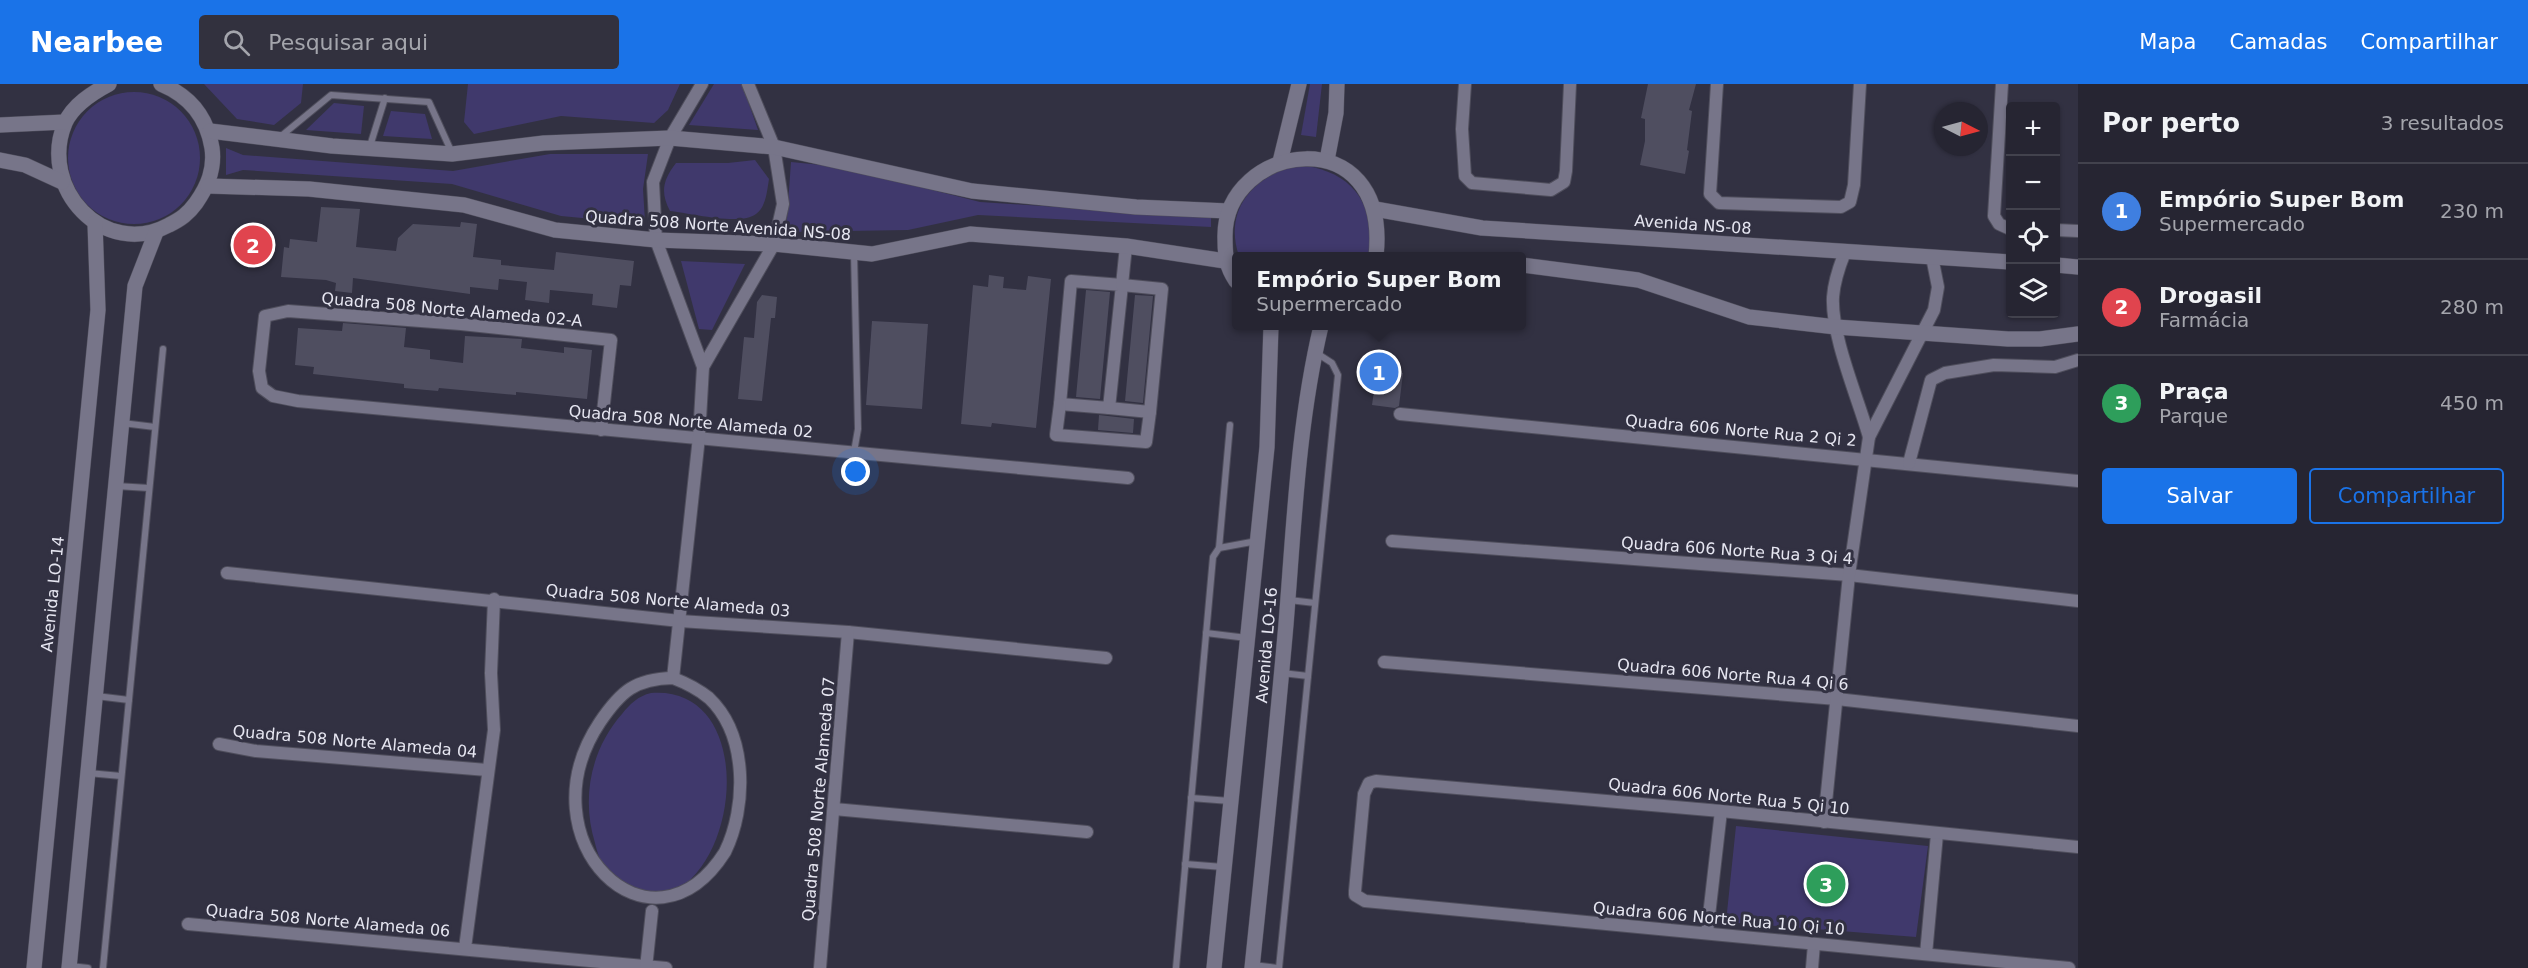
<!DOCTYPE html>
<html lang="pt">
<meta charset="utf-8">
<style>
body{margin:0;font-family:"DejaVu Sans",sans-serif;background:#32313e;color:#f1f3f6}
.controls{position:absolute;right:18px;top:18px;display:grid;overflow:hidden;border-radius:6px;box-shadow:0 2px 4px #0004}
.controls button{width:54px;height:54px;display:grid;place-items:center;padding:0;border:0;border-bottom:2px solid #42424d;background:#262532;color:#f1f3f6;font:30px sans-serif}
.compass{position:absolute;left:1934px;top:18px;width:54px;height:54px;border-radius:50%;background:#262532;box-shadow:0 2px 4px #0004;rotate:96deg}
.you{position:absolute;left:856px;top:388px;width:21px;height:21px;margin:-15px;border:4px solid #fff;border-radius:50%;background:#1a73e8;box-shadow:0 0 0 9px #1a73e833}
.badge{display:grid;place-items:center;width:39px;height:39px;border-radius:50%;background:#1a73e8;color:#fff;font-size:20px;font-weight:700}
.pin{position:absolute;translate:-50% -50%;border:3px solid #fff;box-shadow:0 2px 6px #0006}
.popup{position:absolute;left:1232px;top:168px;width:294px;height:78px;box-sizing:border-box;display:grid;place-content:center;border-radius:6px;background:#262532;filter:drop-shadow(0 2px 4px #0005);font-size:20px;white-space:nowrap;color:#a4a5ac}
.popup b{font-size:22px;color:#f1f3f6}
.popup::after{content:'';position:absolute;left:50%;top:100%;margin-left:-12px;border:12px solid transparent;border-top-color:#262532}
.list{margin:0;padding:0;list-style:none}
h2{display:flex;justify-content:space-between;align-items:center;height:78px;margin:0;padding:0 24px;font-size:26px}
h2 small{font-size:20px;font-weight:400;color:#a4a5ac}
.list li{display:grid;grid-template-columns:39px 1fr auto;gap:18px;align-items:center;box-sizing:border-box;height:96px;padding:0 24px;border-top:2px solid #42424d}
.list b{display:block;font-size:22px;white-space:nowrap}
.list p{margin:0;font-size:20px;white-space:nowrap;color:#a4a5ac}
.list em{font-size:20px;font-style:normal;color:#a4a5ac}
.actions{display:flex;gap:12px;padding:18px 24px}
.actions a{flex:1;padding:14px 0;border:2px solid #1a73e8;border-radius:6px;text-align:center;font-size:21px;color:#1a73e8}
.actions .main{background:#1a73e8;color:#fff}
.icon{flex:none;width:33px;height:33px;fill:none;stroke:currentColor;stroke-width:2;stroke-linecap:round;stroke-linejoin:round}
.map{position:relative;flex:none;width:2078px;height:884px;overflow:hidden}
header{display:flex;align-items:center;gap:36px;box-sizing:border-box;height:84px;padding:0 30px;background:#1a73e8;color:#fff}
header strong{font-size:28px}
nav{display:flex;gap:33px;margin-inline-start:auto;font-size:21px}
.search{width:420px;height:54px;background:#32313e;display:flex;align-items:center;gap:15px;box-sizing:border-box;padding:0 21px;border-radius:6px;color:#a4a5ac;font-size:22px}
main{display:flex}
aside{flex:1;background:#262532}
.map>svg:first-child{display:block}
.green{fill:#40396c}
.building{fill:#4f4e60}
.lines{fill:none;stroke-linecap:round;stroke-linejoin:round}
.service-casing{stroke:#4f4e5c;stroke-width:8}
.minor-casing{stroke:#4f4e5c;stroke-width:14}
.tertiary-casing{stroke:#4f4e5c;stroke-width:16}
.service{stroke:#777589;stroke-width:6}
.minor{stroke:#777589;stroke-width:12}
.tertiary{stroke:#777589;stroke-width:15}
.labels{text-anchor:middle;stroke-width:6;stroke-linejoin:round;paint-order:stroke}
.street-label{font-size:16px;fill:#e6e6f1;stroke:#323142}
</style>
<header>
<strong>Nearbee</strong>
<div class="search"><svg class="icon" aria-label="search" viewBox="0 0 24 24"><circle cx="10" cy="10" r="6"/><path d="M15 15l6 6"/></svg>Pesquisar aqui</div>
<nav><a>Mapa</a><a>Camadas</a><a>Compartilhar</a></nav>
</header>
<main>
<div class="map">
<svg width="2078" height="884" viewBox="0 0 2078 884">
<rect width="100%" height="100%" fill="#323142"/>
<!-- green -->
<g class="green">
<polygon points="204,0 303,0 301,19 274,41 237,35"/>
<polygon points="468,0 680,0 668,26 654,39 561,32 474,50 464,38"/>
<polygon points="714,0 742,0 758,46 689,41"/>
<polygon points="1310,0 1322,0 1316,53 1301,51"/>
<circle cx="134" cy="74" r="66"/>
<polygon points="334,19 364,22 361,50 306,46"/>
<polygon points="391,27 425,30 432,55 383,52"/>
<polygon points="226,64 243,71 453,87 550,70 648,70 643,105 645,138 635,139 561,132 452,100 243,86 226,91"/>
<path d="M755,76L769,95C767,107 766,123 756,130C741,142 689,129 670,127C660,108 663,96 676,79H728Z"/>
<polygon points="791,78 842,83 980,118 1211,133 1211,143 978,131 908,146 786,148"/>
<path d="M1297,81C1350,85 1378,119 1368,172H1239C1223,125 1254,92 1297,81Z"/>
<polygon points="681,177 745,180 712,246 699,245"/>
<path d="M651,609C751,601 745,769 674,808C666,812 652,810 643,811C631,803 615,795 605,784C600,778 597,767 595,759C581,714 591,665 622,630C630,620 638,612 651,609Z"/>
<polygon points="1736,742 1928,762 1916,853 1726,838"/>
</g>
<!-- building -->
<g class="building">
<polygon points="1648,0 1696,0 1689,26 1692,27 1687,66 1689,67 1685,90 1640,81 1645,57 1645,35 1641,34"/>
<polygon points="321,123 360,125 356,163 396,167 398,154 413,140 460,143 461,138 477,140 473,173 501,176 501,181 554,186 556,168 634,177 631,202 620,201 617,224 592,221 593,210 550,206 549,219 525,216 527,198 499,195 498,206 470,203 470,210 353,194 352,209 335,207 336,199 326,196 281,193 284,163 289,164 290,155 317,158"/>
<polygon points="989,191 1004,193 1003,204 1026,206 1028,192 1051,195 1036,344 992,339 991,343 961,340 973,201 988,203"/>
<polygon points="1086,206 1110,208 1100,315 1076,313"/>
<polygon points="762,211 777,213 775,234 771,234 762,317 738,315 744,253 754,254 757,218"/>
<polygon points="1135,211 1153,212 1143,319 1125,317"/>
<polygon points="872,237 928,240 922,325 866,321"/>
<polygon points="343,239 406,244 404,263 430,266 430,275 463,279 465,252 522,255 521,264 564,269 564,263 592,266 587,315 516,308 516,311 439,304 438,307 404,304 404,300 313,290 314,283 295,281 298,244 342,247"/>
<polygon points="1381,286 1403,289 1399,322 1395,324 1372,321 1374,307 1378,308"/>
<polygon points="1099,331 1134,335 1133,349 1098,346"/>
</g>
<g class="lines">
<defs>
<g id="service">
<polyline points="280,53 331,11 429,18 452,69"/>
<polyline points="370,62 385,14"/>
<polyline points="854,169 858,345 854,368"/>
<polyline points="122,339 155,343"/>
<polyline points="116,402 149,404"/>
<polyline points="1219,464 1230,341"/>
<polyline points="1289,516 1315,519"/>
<polyline points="1206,549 1247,554"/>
<polyline points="1282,589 1308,592"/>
<polyline points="96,612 129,616"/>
<polyline points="88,689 121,692"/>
<polyline points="1191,714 1230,717"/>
<polyline points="1185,780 1223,783"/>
<polyline points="1253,881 1277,884"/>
<polyline points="70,882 88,884"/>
<polyline points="103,884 163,265"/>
<polyline points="1176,884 1213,473 1219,464 1257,457"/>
<polyline points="1279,884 1338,291 1332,279 1315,268"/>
</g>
<g id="minor">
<polyline points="1465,0 1462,45 1465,92 1472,99 1551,106 1564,98 1566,87 1570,0"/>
<polyline points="1717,0 1710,110 1719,119 1841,123 1850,118 1854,101 1860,0"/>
<polyline points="2002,0 1994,132 1999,140 2010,145"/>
<polyline points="2056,146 2078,147"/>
<path d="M1845,168C1839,183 1834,197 1833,213C1831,252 1858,314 1869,353"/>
<polygon points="1071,197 1122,201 1109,324 1060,320"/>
<polyline points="703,283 774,160 783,120 774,63 748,0"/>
<polyline points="1060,320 1056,351 1146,358 1150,328"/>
<polyline points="1109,324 1150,328 1162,205 1122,201 1126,162"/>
<polyline points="1400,330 2078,397"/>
<path d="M601,346L611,256L461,240L288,227L265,232L259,287L262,304L273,312L298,317C574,343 851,368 1128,394"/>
<polyline points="1909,379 1931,296 1945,289 1994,281 2055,283 2078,276"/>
<polyline points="1392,457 1849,491 2078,517"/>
<polyline points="227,489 680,537 848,548 1106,574"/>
<polyline points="1384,578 1837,615 2078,642"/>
<path d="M673,594C686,599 698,605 709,614C748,651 747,723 725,768C651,884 521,756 600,638C621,607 635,595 673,594Z"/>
<polyline points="673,594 699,353 703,283 656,156 653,98 670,54 702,0"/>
<polyline points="219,660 256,667 487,686"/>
<polyline points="834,725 1087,748"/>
<polyline points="1824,738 1849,491 1869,353 1934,226 1938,203 1932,173"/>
<polyline points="188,840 666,884"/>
<polyline points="1707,849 1721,727"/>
<polyline points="465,864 494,646 491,589 494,515"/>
<polyline points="1926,870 1937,750"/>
<polyline points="646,884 652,827"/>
<polyline points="820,884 848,548"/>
<polyline points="1812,884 1814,860"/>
<polyline points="2069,884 1365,817 1355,811 1355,807 1364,710 1369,699 1376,697 1721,727 2078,763"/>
</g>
<g id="tertiary">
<path d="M109,0C92,9 73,21 65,39C38,104 104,176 169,141C181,135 188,130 196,119C208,102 215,85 212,64C207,33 190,12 161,0"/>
<polyline points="0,41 65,38"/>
<polyline points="210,47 332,62 452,70 544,59 670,54 774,63 972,107 1136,123 1228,127"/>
<polyline points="0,76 25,81 62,98"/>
<polyline points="1327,76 1336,29 1337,0"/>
<polyline points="1280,78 1299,0"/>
<polyline points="208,102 309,105 464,121 555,146 656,156 774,160 872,170 970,150 1126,162 1225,177"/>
<polyline points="1375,125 1482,144 2010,178"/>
<polyline points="1522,181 1638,196 1749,233 1836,243 2008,255 2040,255 2078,250"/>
<polyline points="2056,181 2078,183"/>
<path d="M1236,197C1226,182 1225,171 1225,154C1223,58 1391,33 1376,172"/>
<polyline points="34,884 98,226 95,139"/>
<polyline points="69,884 135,202 156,148"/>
<polyline points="1214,884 1267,363 1271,242"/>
<path d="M1252,884C1264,769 1276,655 1286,540C1294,441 1298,339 1321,242"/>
</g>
</defs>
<!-- service casing -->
<use href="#service" class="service-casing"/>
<!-- minor casing -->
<use href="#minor" class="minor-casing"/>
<!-- tertiary casing -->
<use href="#tertiary" class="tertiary-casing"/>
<!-- service -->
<use href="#service" class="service"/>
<!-- minor -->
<use href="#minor" class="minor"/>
<!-- tertiary -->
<use href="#tertiary" class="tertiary"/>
</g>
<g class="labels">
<!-- street labels -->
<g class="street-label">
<text transform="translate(1693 140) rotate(4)" y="6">Avenida NS-08</text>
<text transform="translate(718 141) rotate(4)" y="6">Quadra 508 Norte Avenida NS-08</text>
<text transform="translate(452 225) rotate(5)" y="6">Quadra 508 Norte Alameda 02-A</text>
<text transform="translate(691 337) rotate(5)" y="6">Quadra 508 Norte Alameda 02</text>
<text transform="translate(1741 346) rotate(5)" y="6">Quadra 606 Norte Rua 2 Qi 2</text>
<text transform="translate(1737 466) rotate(4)" y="6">Quadra 606 Norte Rua 3 Qi 4</text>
<text transform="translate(52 510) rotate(-84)" y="6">Avenida LO-14</text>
<text transform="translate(668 516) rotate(5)" y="6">Quadra 508 Norte Alameda 03</text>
<text transform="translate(1266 561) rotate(-85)" y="6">Avenida LO-16</text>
<text transform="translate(1733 590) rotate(5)" y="6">Quadra 606 Norte Rua 4 Qi 6</text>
<text transform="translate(355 657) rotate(5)" y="6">Quadra 508 Norte Alameda 04</text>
<text transform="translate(1729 712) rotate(6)" y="6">Quadra 606 Norte Rua 5 Qi 10</text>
<text transform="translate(818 715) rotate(-85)" y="6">Quadra 508 Norte Alameda 07</text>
<text transform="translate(1719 834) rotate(5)" y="6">Quadra 606 Norte Rua 10 Qi 10</text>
<text transform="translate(328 836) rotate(5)" y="6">Quadra 508 Norte Alameda 06</text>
</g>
</g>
</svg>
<div class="controls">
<button>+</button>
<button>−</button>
<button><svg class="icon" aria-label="locate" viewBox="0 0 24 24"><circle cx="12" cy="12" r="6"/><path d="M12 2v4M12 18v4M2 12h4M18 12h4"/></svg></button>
<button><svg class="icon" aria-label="layers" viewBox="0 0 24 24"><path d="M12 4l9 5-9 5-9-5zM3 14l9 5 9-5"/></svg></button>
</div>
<svg class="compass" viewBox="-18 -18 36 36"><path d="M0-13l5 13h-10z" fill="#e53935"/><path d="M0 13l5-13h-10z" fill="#a4a5ac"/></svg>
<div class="you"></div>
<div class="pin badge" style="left:1379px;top:288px;background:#3f7fe0">1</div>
<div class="popup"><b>Empório Super Bom</b>Supermercado</div>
<div class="pin badge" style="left:253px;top:161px;background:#e0444e">2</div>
<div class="pin badge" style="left:1826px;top:800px;background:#2e9e5b">3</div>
</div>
<aside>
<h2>Por perto<small>3 resultados</small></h2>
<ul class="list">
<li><span class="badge" style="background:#3f7fe0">1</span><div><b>Empório Super Bom</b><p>Supermercado</p></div><em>230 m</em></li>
<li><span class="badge" style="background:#e0444e">2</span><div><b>Drogasil</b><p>Farmácia</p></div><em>280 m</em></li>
<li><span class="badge" style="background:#2e9e5b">3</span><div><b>Praça</b><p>Parque</p></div><em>450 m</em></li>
</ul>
<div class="actions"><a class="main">Salvar</a><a>Compartilhar</a></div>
</aside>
</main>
